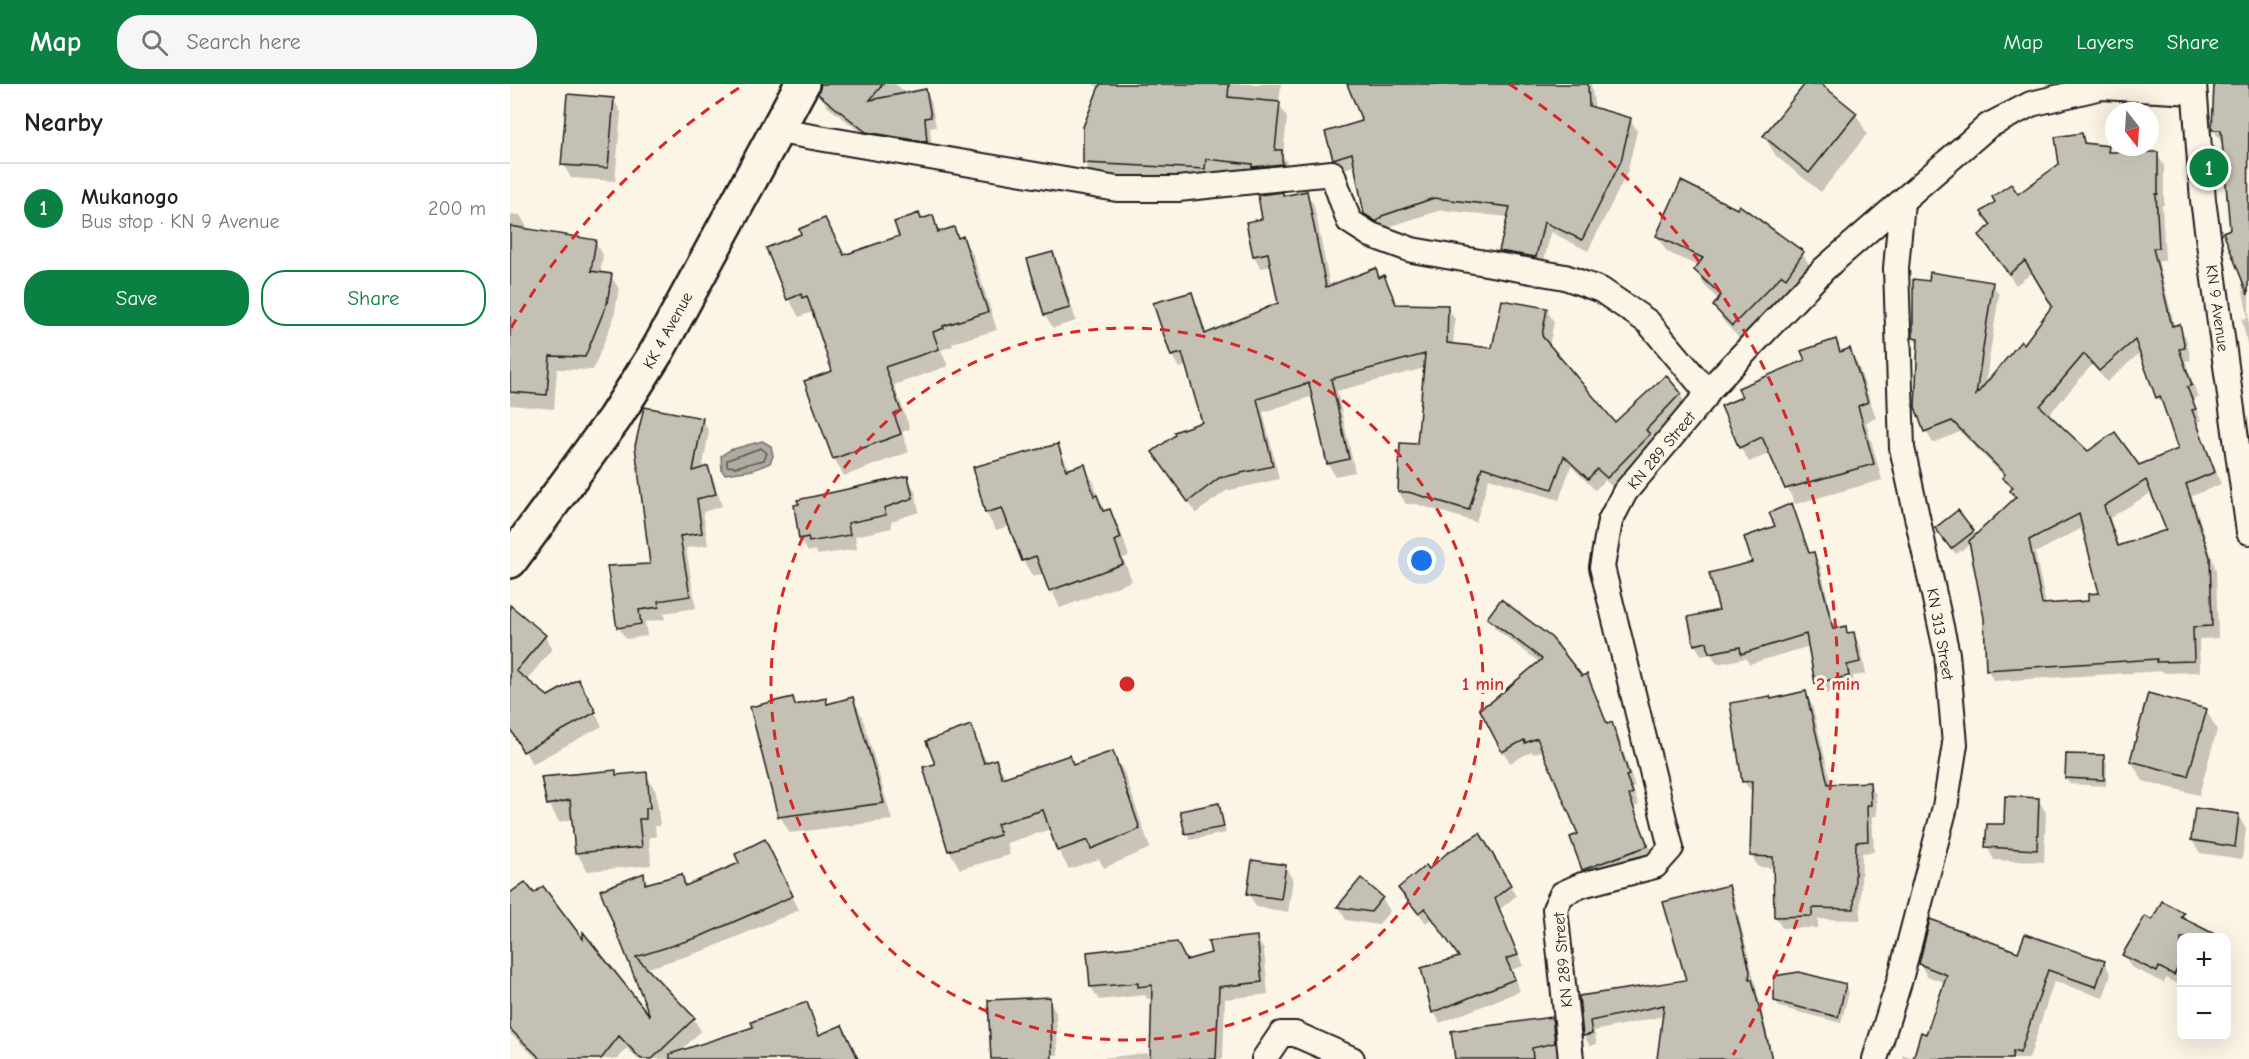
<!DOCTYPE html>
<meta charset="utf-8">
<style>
body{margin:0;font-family:"Comic Neue",sans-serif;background:#f6f6f6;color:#202124}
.controls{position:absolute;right:18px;bottom:18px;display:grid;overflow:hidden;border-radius:12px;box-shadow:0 6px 24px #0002}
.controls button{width:54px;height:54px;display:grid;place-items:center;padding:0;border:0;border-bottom:2px solid #e0e0e0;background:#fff;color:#202124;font:30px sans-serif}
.compass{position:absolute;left:1595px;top:18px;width:54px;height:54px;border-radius:50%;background:#fff;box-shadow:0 6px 24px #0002;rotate:163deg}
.you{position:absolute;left:912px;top:477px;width:21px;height:21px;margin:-15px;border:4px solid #fff;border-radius:50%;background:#1a73e8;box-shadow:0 0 0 9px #1a73e833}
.badge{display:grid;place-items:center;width:39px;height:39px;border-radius:50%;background:#0b8043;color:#fff;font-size:20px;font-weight:700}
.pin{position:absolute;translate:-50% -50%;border:3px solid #fff;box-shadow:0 2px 6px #0006}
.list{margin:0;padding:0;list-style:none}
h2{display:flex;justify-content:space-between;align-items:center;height:78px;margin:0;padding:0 24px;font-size:26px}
h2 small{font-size:20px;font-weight:400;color:#757577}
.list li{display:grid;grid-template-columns:39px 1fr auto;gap:18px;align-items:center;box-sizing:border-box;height:90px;padding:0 24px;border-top:2px solid #e0e0e0}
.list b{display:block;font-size:22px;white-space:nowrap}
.list p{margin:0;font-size:20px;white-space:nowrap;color:#757577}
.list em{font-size:20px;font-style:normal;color:#757577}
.actions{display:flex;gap:12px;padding:18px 24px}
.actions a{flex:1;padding:14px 0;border:2px solid #0b8043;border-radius:24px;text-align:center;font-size:21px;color:#0b8043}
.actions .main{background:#0b8043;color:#fff}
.icon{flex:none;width:33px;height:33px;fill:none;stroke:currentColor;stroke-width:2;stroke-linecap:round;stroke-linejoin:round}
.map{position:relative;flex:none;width:1739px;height:975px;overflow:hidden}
header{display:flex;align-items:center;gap:36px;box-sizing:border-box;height:84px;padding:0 30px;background:#0b8043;color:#fff}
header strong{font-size:28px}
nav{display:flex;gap:33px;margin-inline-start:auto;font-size:21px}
.search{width:420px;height:54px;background:#f6f6f6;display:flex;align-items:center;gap:15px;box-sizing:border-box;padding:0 21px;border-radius:24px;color:#757577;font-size:22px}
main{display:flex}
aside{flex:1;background:#fff}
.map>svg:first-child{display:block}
.water{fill:#b0aba1;stroke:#75726c;stroke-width:1.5}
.shadow{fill:#0003;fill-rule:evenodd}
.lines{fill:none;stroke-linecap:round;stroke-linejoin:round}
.shore{stroke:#575551;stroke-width:1.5}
.building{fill:#c4c0b3;stroke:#1c1c1c;stroke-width:1.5;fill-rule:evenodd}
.minor-casing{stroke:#1c1c1c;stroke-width:28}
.secondary-casing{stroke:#1c1c1c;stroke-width:38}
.minor{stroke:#fcf5e5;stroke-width:24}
.secondary{stroke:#fcf5e5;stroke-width:33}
.ring{fill:none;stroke:#d62828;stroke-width:3;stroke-dasharray:10 8}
.labels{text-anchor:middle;stroke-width:6;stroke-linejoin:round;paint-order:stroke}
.street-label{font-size:16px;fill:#1c1c1c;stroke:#fcf5e5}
.centre{fill:#d62828;stroke:#fcf5e5;stroke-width:3}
.ring-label{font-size:18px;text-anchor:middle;font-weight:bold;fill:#d62828;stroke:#fcf5e5;stroke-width:6;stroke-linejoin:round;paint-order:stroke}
</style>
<header>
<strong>Map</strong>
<div class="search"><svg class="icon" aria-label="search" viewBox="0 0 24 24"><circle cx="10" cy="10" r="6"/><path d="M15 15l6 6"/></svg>Search here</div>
<nav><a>Map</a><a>Layers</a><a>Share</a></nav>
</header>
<main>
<aside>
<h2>Nearby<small></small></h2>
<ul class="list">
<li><span class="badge">1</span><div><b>Mukanogo</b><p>Bus stop · KN 9 Avenue</p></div><em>200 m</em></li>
</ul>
<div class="actions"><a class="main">Save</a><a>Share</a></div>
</aside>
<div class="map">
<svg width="1739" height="975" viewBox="0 0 1739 975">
<rect width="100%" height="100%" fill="#fcf5e5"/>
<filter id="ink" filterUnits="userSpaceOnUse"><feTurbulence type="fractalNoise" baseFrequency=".0167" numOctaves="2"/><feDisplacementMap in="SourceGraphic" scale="12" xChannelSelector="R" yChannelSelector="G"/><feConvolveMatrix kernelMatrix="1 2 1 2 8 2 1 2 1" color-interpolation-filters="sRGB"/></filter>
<g filter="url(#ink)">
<!-- water -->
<polygon class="water" points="252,357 261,362 263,372 260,379 243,386 215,390 212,387 211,372 220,366"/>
<!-- shadow -->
<g class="shadow">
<polygon points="322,0 385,0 398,10 415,7 421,17 426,43 420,44 422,67 363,57 318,23 312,13"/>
<polygon points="582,0 771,0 769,20 777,34 773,72 779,82 751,94 703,89 702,99 583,92 574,78 590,3"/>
<polygon points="839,0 1081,0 1085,25 1120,35 1127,47 1117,89 1078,167 1041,148 1032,184 998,178 991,166 999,133 931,126 878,143 874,149 862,141 855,129 846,81 831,86 824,74 854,38"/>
<polygon points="1297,0 1309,0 1346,30 1357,50 1311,108 1266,72 1254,52"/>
<polygon points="1535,0 1545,0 1537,4"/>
<polygon points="1706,0 1739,0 1739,269 1732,235 1738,234 1722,146 1713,61 1703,45"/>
<polygon points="103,15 111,28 105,97 61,94 53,80"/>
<path d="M1572,51L1577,61L1598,63L1601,70H1647L1654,82V121H1652L1655,176H1648L1665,243L1669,242L1676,254L1681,276L1675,277L1688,313L1683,315L1691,337L1687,338L1711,400L1682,412L1706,486L1708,554L1689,555L1690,588L1654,589L1653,587L1484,597L1477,585L1476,534L1461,459L1446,470L1431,450L1447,428L1466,453L1506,415L1495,393L1450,348L1423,359L1416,347L1409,263L1404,254L1482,199L1489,211L1475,302L1514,262L1544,222L1523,188L1506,201L1478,163L1471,151L1482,143L1473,128L1508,112L1550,80ZM1631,268L1647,313L1656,325L1670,366L1629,382L1578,369L1538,332L1582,281L1597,298ZM1642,408L1658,447L1610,463L1600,434ZM1574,443L1591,511L1580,519L1536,521L1525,469Z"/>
<polygon points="797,109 804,121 820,203 865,186 870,195 873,193 887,221 937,223 945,235 943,261 983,265 1036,225 1044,238 1039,262 1105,340 1170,310 1177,323 1105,406 1095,396 1085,406 1061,382 1049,416 979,394 966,438 906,420 896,420 889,408 909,361 915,284 827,307 845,388 825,392 818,380 803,312 753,328 769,395 716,407 686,429 644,368 693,339 677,282 669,284 662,272 681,210 688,222 697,251 770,220 762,182 751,184 744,172 754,136 772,110 774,113"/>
<polygon points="0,130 10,131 18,145 85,157 93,171 90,190 101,192 109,205 104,233 83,286 47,285 44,325 0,321"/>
<polygon points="422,133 431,149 443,145 449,155 452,154 463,171 487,246 442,259 443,262 431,266 438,282 384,301 400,345 392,348 399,368 334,392 324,374 324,288 302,228 289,233 279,215 334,173 391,153 412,137"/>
<polygon points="1147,152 1292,169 1302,185 1232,257 1214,238 1205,222 1209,216 1195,202 1186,186 1188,182 1157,168"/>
<polygon points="543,170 550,183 566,237 543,244 535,231 519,176"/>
<polygon points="1325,257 1332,269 1339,266 1348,281 1366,334 1356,338 1372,396 1285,420 1261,369 1239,378 1230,363 1297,277"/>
<polygon points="192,335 199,348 192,386 197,384 204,396 212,422 193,428 198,461 176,464 186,524 154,529 155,535 135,538 137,552 116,555 108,543 142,482"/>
<polygon points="548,362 560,386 574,382 584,399 590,421 595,428 599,426 609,443 619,472 613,474 622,497 550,524 534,489 523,493 513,476 500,442 486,446 476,429 465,384"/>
<polygon points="398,394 405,407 409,428 381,437 382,444 345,452 347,465 308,471 305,466 298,468 290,454"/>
<polygon points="1282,421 1301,471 1303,470 1310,481 1325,546 1335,544 1339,550 1343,550 1350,561 1356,590 1343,592 1345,604 1314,610 1307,598 1300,562 1239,580 1236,574 1207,580 1201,570 1192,572 1185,561 1180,534 1211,528"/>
<polygon points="0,534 35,552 42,565 16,597 38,614 68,597 92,642 22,680 0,640"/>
<polygon points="979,534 1072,594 1076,592 1098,641 1101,640 1108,651 1125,703 1122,703 1129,721 1124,723 1144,773 1080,797 1062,754 1070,751 1034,666 1023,670 1022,667 1000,679 993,667 982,619 1030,579 986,545"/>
<polygon points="1296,609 1302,621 1322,702 1359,699 1366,711 1367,732 1362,732 1364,768 1352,769 1350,836 1308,835 1308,844 1272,844 1265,832 1265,784 1248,783 1242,772 1243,709 1234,698 1261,617"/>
<polygon points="282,615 287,623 315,616 318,621 343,615 352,632 382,736 280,749 270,732"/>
<polygon points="1696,626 1707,646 1689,711 1633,697 1621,677"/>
<polygon points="460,643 477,679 486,677 496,694 559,672 564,682 603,669 614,688 640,764 594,784 589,775 559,785 548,766 541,745 497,759 500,771 450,785 439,766 426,681"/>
<polygon points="1594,673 1597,679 1596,702 1560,700 1556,694"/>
<polygon points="105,688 108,692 136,690 146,708 150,742 145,742 146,753 139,753 141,781 77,787 67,769 64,735 49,738 39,720"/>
<polygon points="1528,715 1536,729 1534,778 1484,776 1477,762"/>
<polygon points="708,721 716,749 680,756 672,728"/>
<polygon points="1728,731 1736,745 1732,775 1690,769 1682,756"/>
<polygon points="969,751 1006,812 990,825 1013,882 1001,886 1010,907 930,939 924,928 950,874 922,834 916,839 890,804"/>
<polygon points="262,770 289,826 196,866 135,885 184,935 191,947 162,975 127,975 117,964 108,975 27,975 0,949 0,811 75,860 143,939 92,807 133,791 139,800 172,792 178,803"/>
<polygon points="775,782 783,795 778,828 746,823 739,810"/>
<polygon points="851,796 872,814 880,827 868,841 836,836 829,823"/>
<polygon points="1218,803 1224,813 1260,961 1259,975 1149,975 1154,932 1084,947 1087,960 1080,962 1074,952 1070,914 1178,898"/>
<polygon points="1673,830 1678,838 1672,854 1671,902 1656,894 1654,899 1621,883 1614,871 1643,838"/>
<polygon points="746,853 754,866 758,910 715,915 713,975 641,975 643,914 637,915 635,911 589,916 581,903 578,870 676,878"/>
<polygon points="1509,870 1594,878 1601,891 1593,914 1544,897 1519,975 1392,975 1393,971 1405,974 1417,952 1436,899 1417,892 1410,880"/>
<polygon points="1335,902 1339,908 1331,939 1269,923 1266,917"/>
<polygon points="539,915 546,928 548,971 490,974"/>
<polygon points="1041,934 1049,948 1052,972 1039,975 946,975"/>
<polygon points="637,969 640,975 584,975"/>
</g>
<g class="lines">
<!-- shore -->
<polygon class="shore" points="251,364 257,369 254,376 225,383 217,382 217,376"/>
</g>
<!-- building -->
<g class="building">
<polygon points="311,0 373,0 360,16 416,5 421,33 415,34 417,58 356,48 308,10"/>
<polygon points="590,0 719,0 718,13 770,18 765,66 772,66 772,80 742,83 742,80 696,75 695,85 573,79 573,43"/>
<polygon points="837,0 1078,0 1079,22 1121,34 1111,77 1072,156 1034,138 1026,173 989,167 1000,123 924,114 872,132 867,138 854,130 842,69 823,75 815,48 852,37"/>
<polygon points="1295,0 1311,0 1347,29 1299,89 1253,52"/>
<polygon points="1704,0 1739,0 1738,211 1713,148 1720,145 1711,46 1702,46"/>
<polygon points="57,10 104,14 98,84 51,81"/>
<path d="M1572,49L1574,59L1599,62L1598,68H1648V110H1646L1649,164H1643L1662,242L1670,240L1675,264L1669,265L1682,301L1677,303L1686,325L1682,326L1705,388L1676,400L1700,473L1702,542L1683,543L1684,577L1646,578L1647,575L1476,586L1474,534L1459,457L1506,413L1500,407L1503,403L1492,394L1495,390L1442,337L1414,348L1405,323L1408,255L1403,254V195L1419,197L1420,188L1483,198L1466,311L1511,257L1514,260L1542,222L1515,177L1499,190L1469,151L1481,141L1471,128L1485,118L1482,113L1501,100L1508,110L1549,80L1545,53ZM1625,256L1646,314L1650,312L1668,365L1629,381L1605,348L1578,367L1530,322L1574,270L1589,287ZM1636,396L1656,446L1608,462L1594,422ZM1569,430L1589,509L1578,510V517L1532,520L1519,456Z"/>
<polygon points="1171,97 1227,125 1229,121 1294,168 1276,194 1272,191 1222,242 1203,222 1211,211 1184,186 1193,174 1146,152"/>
<polygon points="797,107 816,203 866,184 869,194 874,191 886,220 938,221 937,259 982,264 992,216 1037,224 1032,252 1105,338 1156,291 1171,309 1136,346 1140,350 1097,394 1087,385 1078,395 1054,372 1042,405 972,383 959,426 898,408 888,408 890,359 907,360 915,270 821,295 839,375 817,380 799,299 747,315 763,382 709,394 678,418 642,368 665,351 664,348 692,338 672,269 661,272 643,219 682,208 695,250 768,219 758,169 743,172 736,138 752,135 748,111 773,108 773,112"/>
<polygon points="409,129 411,135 423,131 428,148 444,143 448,154 453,152 478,228 433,242 434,244 423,248 429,265 375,283 391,327 384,330 391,350 323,375 294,297 322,287 297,212 292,214 291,210 277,216 256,164 291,150 289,145 315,134 334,171 389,152 384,138"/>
<polygon points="0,142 86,156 81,187 102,190 97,219 75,273 40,272 37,311 0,308"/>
<polygon points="543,168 560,224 534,231 517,175"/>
<polygon points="1326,255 1330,268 1340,264 1358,318 1348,322 1364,380 1275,405 1252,353 1229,364 1211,322 1232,313 1228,304 1295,276 1291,267"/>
<polygon points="134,323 193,334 183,387 198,382 206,410 187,415 192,449 170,452 180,512 148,517 149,523 129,526 131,540 107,544 97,482 140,480 125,362"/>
<polygon points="548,360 556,386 575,380 584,412 587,411 593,427 600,425 611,454 605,457 613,480 539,507 526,472 512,477 492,424 475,429 463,383"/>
<polygon points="398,392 403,414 374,424 376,431 338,439 340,451 299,458 298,453 289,455 284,421 289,420 287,416"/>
<polygon points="1282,419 1299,469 1304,468 1323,545 1336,542 1337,549 1344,548 1350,578 1337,581 1339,592 1305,599 1296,550 1231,570 1230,563 1199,569 1197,558 1184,561 1178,533 1209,526 1199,489 1242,478 1234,453 1265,442 1259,429"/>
<polygon points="1448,426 1464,447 1441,465 1425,444"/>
<polygon points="991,515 1042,554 1072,592 1077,590 1097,640 1102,638 1119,691 1116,692 1123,709 1119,711 1138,762 1072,786 1060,753 1068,750 1027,654 1015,659 1014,656 992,668 969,624 981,618 1032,575 977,534"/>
<polygon points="0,521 36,551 6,587 38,612 68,595 86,628 13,668 0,644"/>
<polygon points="1296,607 1318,700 1360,698 1361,721 1357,721 1358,757 1346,758 1344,825 1302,824 1302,832 1264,833 1263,773 1240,772 1242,697 1232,698 1220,619 1260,612 1261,615"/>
<polygon points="1638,609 1697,625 1678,692 1620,677"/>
<polygon points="283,613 285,621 316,614 317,620 343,613 374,719 268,733 240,623"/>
<polygon points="461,641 474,679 486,675 492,694 560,671 563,681 603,667 630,745 581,765 578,756 547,767 533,726 487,740 490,751 438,767 413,683 425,680 416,657"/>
<polygon points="1556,670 1594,671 1594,696 1555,694"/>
<polygon points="106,686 106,691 137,688 140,724 136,724 136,735 129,735 132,763 65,769 60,716 37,721 31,693"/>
<polygon points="1495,712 1529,714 1527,766 1475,763 1477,740 1494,740"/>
<polygon points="709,719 714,743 675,750 670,727"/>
<polygon points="1685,724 1729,730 1725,763 1681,756"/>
<polygon points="970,749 1001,801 985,814 1008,871 996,875 1005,895 922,929 911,884 949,873 915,824 908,829 888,804 916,781 919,785 937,769"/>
<polygon points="255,755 283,812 189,853 126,873 185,934 142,975 131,975 109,952 91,975 31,975 0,945 0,809 15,798 24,809 33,802 73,855 73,848 140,932 90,806 134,789 135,800 172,790 175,802 229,779 225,770"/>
<polygon points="742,776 776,781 771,815 737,810"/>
<polygon points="851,794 873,813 861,828 827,823"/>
<polygon points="1219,801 1240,887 1239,895 1242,895 1262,975 1147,975 1154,921 1080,937 1082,950 1073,952 1069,912 1176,896 1153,818"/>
<polygon points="1652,817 1674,829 1671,833 1712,854 1671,854 1671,877 1664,891 1649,883 1647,888 1612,871 1635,832 1642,836"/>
<polygon points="1420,835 1508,868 1515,850 1595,877 1586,903 1538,886 1510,969 1503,967 1502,975 1403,975 1411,948 1416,950 1437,891 1409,880"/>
<polygon points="747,852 752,898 709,903 706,975 640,975 642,901 628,903 628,899 580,903 577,868 667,858 676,876 701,869 698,857"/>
<polygon points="1289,888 1336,900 1328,933 1264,917 1264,892"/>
<polygon points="540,913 542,975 481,975 478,916"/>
<polygon points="297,918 309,951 332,941 348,975 160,975 160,970 243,943 241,938"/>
<polygon points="1042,933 1045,959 1022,964 1023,975 945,975 941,947"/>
</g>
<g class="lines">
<defs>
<g id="minor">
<polyline points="1684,0 1693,116 1739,448"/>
<polyline points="268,47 607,105 668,105 822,89 839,137 861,151 902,166 1055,193 1091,206 1138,238 1197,308"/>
<polyline points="754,975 771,950 785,950 842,975"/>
<polyline points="1061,975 1045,825 1052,810 1072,801 1145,782 1161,764 1092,483 1100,437 1115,408 1195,313 1197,308 1314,185 1478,42 1521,20 1591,3 1684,8"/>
<polyline points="1365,975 1390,895 1435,723 1445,660 1437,570 1392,364 1386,184 1392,118"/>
</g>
<polyline id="secondary" points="0,477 104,335 149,264 292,0"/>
</defs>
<!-- minor casing -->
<use href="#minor" class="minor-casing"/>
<!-- secondary casing -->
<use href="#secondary" class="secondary-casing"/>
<!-- minor -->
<use href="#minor" class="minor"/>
<!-- secondary -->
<use href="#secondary" class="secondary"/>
</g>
</g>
<!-- distance rings -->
<g class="ring">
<circle cx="617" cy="600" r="356"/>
<path d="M1 244A711 711 0 0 1 235 0M999 0A711 711 0 0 1 1223 971"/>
</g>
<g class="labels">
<!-- street labels -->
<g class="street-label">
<text transform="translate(1708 224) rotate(82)" y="6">KN 9 Avenue</text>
<text transform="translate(157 246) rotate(-61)" y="6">KK 4 Avenue</text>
<text transform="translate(1151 366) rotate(-50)" y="6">KN 289 Street</text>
<text transform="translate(1431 550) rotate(80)" y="6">KN 313 Street</text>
<text transform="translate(1052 876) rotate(-95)" y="6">KN 289 Street</text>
</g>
</g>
<circle cx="617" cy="600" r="9" class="centre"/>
<g class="ring-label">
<text x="973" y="606">1 min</text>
<text x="1328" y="606">2 min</text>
</g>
</svg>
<div class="controls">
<button>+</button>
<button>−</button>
</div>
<svg class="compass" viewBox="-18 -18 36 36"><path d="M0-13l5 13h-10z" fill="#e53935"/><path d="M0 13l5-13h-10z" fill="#757577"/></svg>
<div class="you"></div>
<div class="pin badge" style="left:1699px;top:84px">1</div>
</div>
</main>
